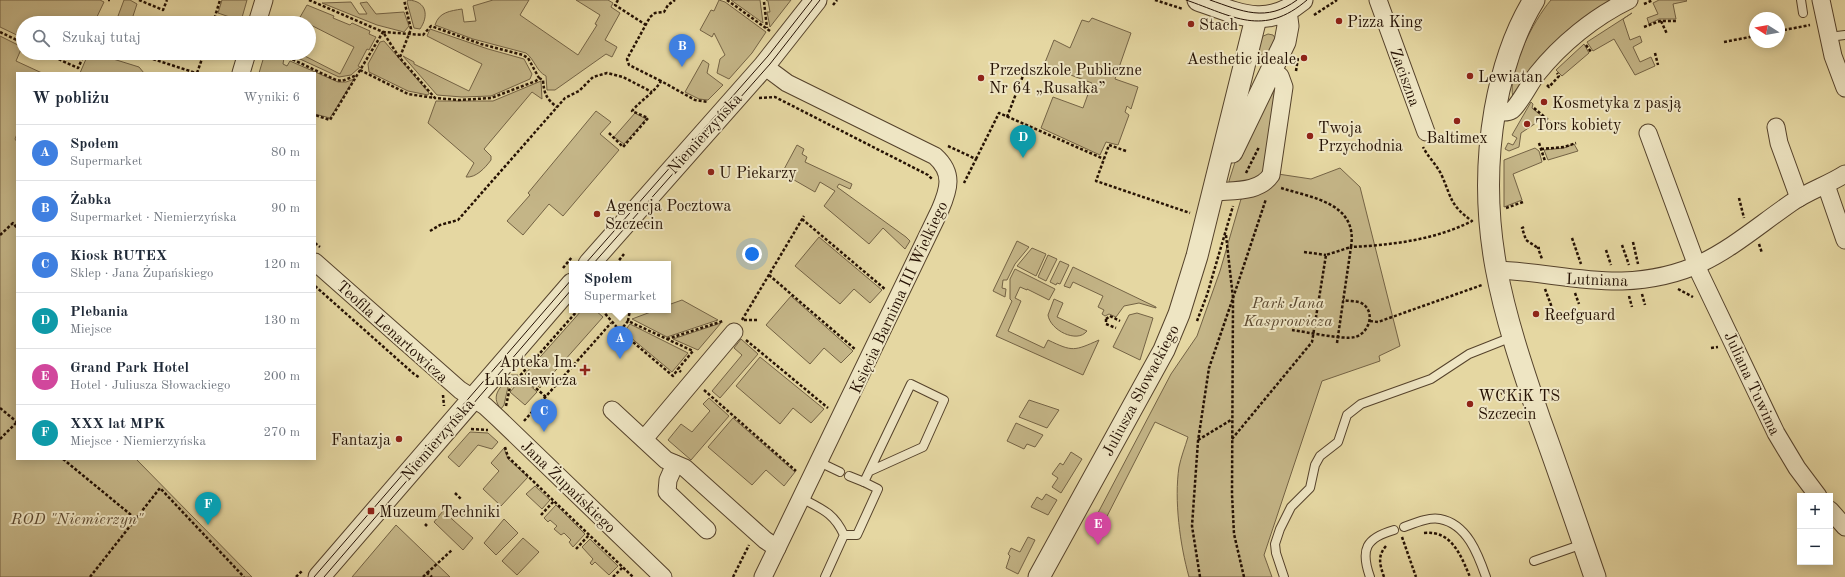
<!DOCTYPE html>
<html lang="pl">
<meta charset="utf-8">
<style>
body{margin:0;font-family:"Old Standard TT",serif;background:#f2f2f3;color:#1f2937}
.controls{position:absolute;right:12px;bottom:12px;display:grid;overflow:hidden;border-radius:0px;box-shadow:0 2px 10px #0003}
.controls button{width:36px;height:36px;display:grid;place-items:center;padding:0;border:0;border-bottom:1px solid #e0e1e3;background:#fff;color:#1f2937;font:20px sans-serif}
.compass{position:absolute;left:1749px;top:12px;width:36px;height:36px;border-radius:50%;background:#fff;box-shadow:0 2px 10px #0003;rotate:281deg}
.you{position:absolute;left:752px;top:254px;width:14px;height:14px;margin:-10px;border:3px solid #fff;border-radius:50%;background:#1a73e8;box-shadow:0 0 0 6px #1a73e833}
.badge{display:grid;place-items:center;width:26px;height:26px;border-radius:50%;background:#0b8043;color:#fff;font-size:13px;font-weight:700}
.pin{position:absolute;translate:-50% -33px;filter:drop-shadow(0 1px 2px #0008)}
.pin::after{content:'';position:absolute;top:21px;width:14px;height:12px;background:inherit;clip-path:polygon(0 0,100% 0,50% 100%)}
.popup{position:absolute;left:569px;top:261px;width:102px;height:52px;box-sizing:border-box;display:grid;place-content:center;border-radius:0px;background:#fff;filter:drop-shadow(0 1px 3px #0005);font-size:13px;white-space:nowrap;color:#747a83}
.popup b{font-size:15px;color:#1f2937}
.popup::after{content:'';position:absolute;left:50%;top:100%;margin-left:-8px;border:8px solid transparent;border-top-color:#fff}
.list{margin:0;padding:0;list-style:none}
h2{display:flex;justify-content:space-between;align-items:center;height:52px;margin:0;padding:0 16px;font-size:17px}
h2 small{font-size:13px;font-weight:400;color:#747a83}
.list li{display:grid;grid-template-columns:26px 1fr auto;gap:12px;align-items:center;box-sizing:border-box;height:56px;padding:0 16px;border-top:1px solid #e0e1e3}
.list b{display:block;font-size:15px;white-space:nowrap}
.list p{margin:0;font-size:13px;white-space:nowrap;color:#747a83}
.list em{font-size:13px;font-style:normal;color:#747a83}
.icon{flex:none;width:22px;height:22px;fill:none;stroke:currentColor;stroke-width:2;stroke-linecap:round;stroke-linejoin:round}
.map{position:relative;flex:none;width:1845px;height:577px;overflow:hidden}
.search{position:absolute;background:#fff;box-shadow:0 2px 10px #0003;left:16px;top:16px;width:300px;height:44px;display:flex;align-items:center;gap:10px;box-sizing:border-box;padding:0 14px;border-radius:22px;color:#747a83;font-size:15px}
.panel{position:absolute;background:#fff;box-shadow:0 2px 10px #0003;left:16px;top:72px;width:300px;height:388px;border-radius:0px}
.map>svg:first-child{display:block}
.green{fill:#c4b587;stroke:#746345}
.lines{fill:none;stroke-linecap:round;stroke-linejoin:round}
.service-casing{stroke:#55422b;stroke-width:10}
.minor-casing{stroke:#55422b;stroke-width:19}
.tertiary-casing{stroke:#55422b;stroke-width:23}
.path{stroke:#251103;stroke-width:2.5;stroke-dasharray:3 2;stroke-linecap:butt}
.service{stroke:#eee5c3;stroke-width:8}
.minor{stroke:#eee5c3;stroke-width:17}
.tertiary{stroke:#eee5c3;stroke-width:21}
.tram{stroke:#251103;stroke-width:1}
.poi-dot{fill:#8f2418;stroke:#eee5c3;stroke-width:1.5}
.labels{text-anchor:middle;stroke-width:4;stroke-linejoin:round;paint-order:stroke}
.poi-label{font-size:16px;fill:#251103;stroke:#eee5c3;text-anchor:start}
.street-label{font-size:16px;fill:#251103;stroke:#eee5c3}
.park-label{font-size:16px;font-style:italic;fill:#5d4a31;stroke:#eee5c3}
</style>
<div class="map">
<svg width="1845" height="577" viewBox="0 0 1845 577">
<rect width="100%" height="100%" fill="#e5d7a2"/>
<filter id="stains"><feTurbulence type="fractalNoise" baseFrequency=".005" numOctaves="4"/><feColorMatrix values="0 0 0 0 .2 0 0 0 0 .09 0 0 0 0 .02 0 0 0 .5 -.17"/></filter>
<radialGradient id="worn" r=".72"><stop offset=".6" stop-color="#630" stop-opacity="0"/><stop offset="1" stop-color="#630" stop-opacity=".3"/></radialGradient>
<!-- green -->
<g class="green">
<polygon points="0,0 100,0 104,2 94,23 23,23 23,38 0,27"/>
<polygon points="124,0 130,0 137,4 132,19 130,20 118,16"/>
<polygon points="222,0 247,0 241,21 218,13"/>
<path d="M408,0C427,1 429,16 420,29L414,28L407,2Z"/>
<path d="M493,0H529L520,15L578,55L597,25L595,24L600,15L576,0H608L613,3L611,7L620,13L605,40L617,47L612,57L606,54L555,90H547L546,76C536,71 535,60 526,53L473,39L435,25C439,12 450,11 462,9L464,22L476,21L473,6Z"/>
<polygon points="719,0 725,2 766,32 752,53 729,79 717,73 720,59 725,55 714,33 712,37 700,30 711,10 714,11"/>
<polygon points="731,0 760,0 763,23"/>
<polygon points="766,0 791,0 770,27 767,12 770,12 768,1"/>
<path d="M1551,0H1621L1513,98C1507,71 1533,21 1551,0Z"/>
<polygon points="1659,0 1686,0 1687,1 1673,4 1676,19 1659,19 1649,24 1647,18 1658,14 1653,3"/>
<polygon points="351,2 359,14 367,14 360,3 367,2 376,14 404,12 409,26 404,32 377,25 322,3"/>
<polygon points="307,5 334,16 333,18 350,25 352,23 370,31 369,34 376,37 369,50 367,49 358,66 360,67 351,75 339,77 287,53 299,53 340,74 354,47 299,19"/>
<polygon points="1632,13 1623,19 1630,40 1640,36 1642,42 1633,47 1640,62 1651,57 1655,66 1635,75 1614,39 1593,51 1587,42"/>
<polygon points="1092,18 1131,33 1115,79 1138,87 1131,109 1127,106 1125,112 1129,115 1118,145 1106,142 1100,155 1041,128 1053,97 1083,108 1092,83 1044,65 1054,40 1070,48 1082,20 1089,22"/>
<polygon points="430,29 488,49 524,59 532,74 530,79 491,96 462,97 437,95 403,56 414,62 414,64 469,91 482,64 427,36"/>
<polygon points="1268,34 1273,35 1278,42 1273,55 1254,55 1261,37"/>
<polygon points="0,36 22,47 16,61 42,73 17,73 17,134 15,139 17,142 17,459 136,459 252,577 0,577"/>
<polygon points="384,41 429,93 428,95 408,91 369,72 368,64 380,42"/>
<polygon points="1584,44 1589,53 1562,76 1556,70"/>
<polygon points="265,53 271,53 284,58 283,64 287,66 290,61 338,82 346,82 354,79 330,118 315,114 315,73 259,73"/>
<polygon points="97,54 139,67 144,73 80,73 86,59"/>
<polygon points="703,60 709,64 707,73 723,85 708,100 699,99 685,92"/>
<path d="M541,81L542,99L532,92L484,149L491,156V160C485,168 476,178 466,177L474,163L428,123L436,101H493Z"/>
<polygon points="1277,83 1262,180 1230,184 1229,181 1236,159"/>
<polygon points="1531,102 1533,104 1532,108 1556,128 1551,131 1539,121 1521,133 1519,147 1509,151 1505,149 1508,143 1513,145 1517,138 1512,135"/>
<polygon points="596,111 611,122 600,134 619,150 563,216 549,204 523,235 507,221 530,195 528,193"/>
<polygon points="635,113 646,119 624,144 614,137"/>
<polygon points="1574,144 1578,151 1548,160 1544,150 1564,148"/>
<polygon points="797,145 804,149 802,154 807,157 805,162 852,184 850,189 839,184 837,187 906,237 910,241 905,249 883,228 869,244 824,206 835,191 820,182 815,192 782,173"/>
<polygon points="1535,148 1539,151 1542,162 1513,174 1522,200 1504,207 1504,160"/>
<path d="M1340,168L1360,187L1400,346L1379,356L1380,361L1322,381L1264,555L1272,577H1189C1180,545 1174,500 1179,467C1181,457 1185,447 1188,437L1155,422L1100,530H1089L1171,374L1197,336L1220,271L1241,199L1273,186L1278,174L1311,179Z"/>
<polygon points="819,237 882,290 870,303 854,289 840,304 795,266"/>
<polygon points="1017,241 1029,247 1015,264 1007,280 1003,280 1002,288 1006,289 1005,297 993,291"/>
<polygon points="1032,248 1046,254 1036,276 1017,266"/>
<polygon points="1048,255 1057,259 1046,281 1038,277"/>
<polygon points="1060,261 1069,265 1060,284 1057,283 1056,285 1050,282"/>
<polygon points="1073,267 1156,307 1156,308 1139,303 1124,306 1116,317 1109,314 1105,316 1102,314 1104,310 1098,307 1103,296 1073,282 1070,288 1064,286"/>
<path d="M1015,269L1055,289L1049,300L1027,289V290L1020,287L1015,298L1021,301L1008,331L1044,348L1048,340C1073,352 1074,351 1099,340L1083,375L996,336L1012,301L1010,299V279Z"/>
<polygon points="791,296 853,351 841,363 824,348 810,364 766,325"/>
<path d="M1054,299L1063,303L1057,317L1087,331C1077,344 1050,330 1048,315Z"/>
<polygon points="682,300 718,320 667,337 632,319 656,310 668,310 668,305"/>
<polygon points="582,310 595,310 603,317 540,388 525,374"/>
<polygon points="1137,313 1153,318 1140,360 1113,347 1129,315"/>
<polygon points="721,323 698,350 673,339"/>
<polygon points="630,324 688,353 672,372 624,332"/>
<polygon points="741,339 758,354 720,398 712,391 742,355 734,348"/>
<polygon points="760,357 824,409 811,423 793,408 780,424 736,386"/>
<path d="M511,375H518L508,387L504,405L501,409C489,395 502,386 511,375Z"/>
<polygon points="522,378 537,392 525,405 510,392"/>
<polygon points="709,398 729,416 691,460 668,440 681,424 692,432 710,411 703,404"/>
<polygon points="1029,400 1059,410 1047,428 1019,417"/>
<polygon points="733,418 795,472 784,486 766,470 752,485 708,447"/>
<polygon points="1016,423 1043,435 1035,447 1027,444 1024,449 1007,441"/>
<polygon points="470,432 488,433 498,442 492,449 478,445 459,467 448,457"/>
<polygon points="504,448 508,459 528,477 501,506 483,489 499,471 491,463"/>
<polygon points="1071,452 1082,459 1061,493 1052,487 1058,478 1052,474 1060,463 1063,465"/>
<polygon points="535,486 550,500 542,509 526,494"/>
<polygon points="1046,494 1057,500 1048,515 1031,507 1037,497 1042,500"/>
<polygon points="556,505 585,534 573,547 569,542 571,540 564,533 561,535 554,529 557,526 550,520 548,522 544,518"/>
<polygon points="443,511 473,538 463,550 434,522"/>
<polygon points="504,519 518,533 496,555 484,543"/>
<polygon points="396,525 450,577 352,577"/>
<polygon points="1028,537 1035,540 1018,574 1006,568 1010,556 1008,554 1011,548 1020,552"/>
<polygon points="523,538 539,552 517,575 502,561"/>
<polygon points="590,539 618,566 609,575 595,562 592,565 590,563 593,559 582,547"/>
</g>
<g class="lines">
<defs>
<g id="service">
<polyline points="1801,0 1803,13"/>
<polyline points="1829,37 1845,35"/>
<polyline points="819,462 840,472"/>
<polyline points="849,476 864,482 911,384 944,400 923,447 870,471"/>
<path d="M801,498C822,509 834,513 844,535L825,577"/>
<path d="M1404,527C1415,523 1428,517 1440,519C1467,524 1478,554 1486,577"/>
<polyline points="844,535 857,535 878,489 864,482"/>
<polyline points="1534,561 1583,544"/>
<polyline points="1284,577 1276,553 1275,544 1280,529 1291,507 1310,488 1315,465 1320,456 1338,442 1347,415 1361,404 1431,379 1469,354 1512,337"/>
<path d="M1370,577C1360,549 1366,538 1394,530"/>
</g>
<g id="minor">
<polyline points="1378,0 1426,132"/>
<polyline points="1821,0 1833,56 1845,88"/>
<polyline points="257,23 264,0"/>
<polyline points="241,73 247,53"/>
<path d="M1495,111C1501,112 1507,113 1512,110C1519,105 1530,83 1537,74C1561,44 1594,17 1629,0"/>
<polyline points="1776,127 1779,143 1799,198"/>
<polyline points="1648,133 1700,274 1776,433 1797,468 1818,496"/>
<polyline points="1826,185 1845,240"/>
<path d="M1214,192C1233,190 1259,193 1271,175L1284,87L1280,76L1272,70"/>
<polyline points="315,262 460,390 485,406 498,418 663,577"/>
<path d="M1496,270C1538,271 1579,282 1622,281C1701,278 1731,245 1791,203C1808,191 1828,185 1845,174"/>
<polyline points="612,410 666,460 685,468 765,540 777,548"/>
<polyline points="644,439 734,332"/>
<polyline points="675,464 668,480 667,492 707,530"/>
<polyline points="1830,510 1845,527"/>
<path d="M763,577L940,210C949,189 954,173 935,156L787,83L764,66"/>
</g>
<g id="tertiary">
<path d="M1198,0C1236,13 1266,30 1302,0"/>
<path d="M1534,0C1513,34 1502,71 1495,110C1475,226 1503,312 1540,420C1559,472 1577,525 1595,577"/>
<polyline points="1232,152 1285,42 1288,26 1286,11"/>
<polyline points="589,264 764,66 816,0"/>
<polyline points="319,577 572,284"/>
<polyline points="1039,577 1164,350 1179,314 1197,256 1256,18"/>
</g>
</defs>
<!-- service casing -->
<use href="#service" class="service-casing"/>
<!-- minor casing -->
<use href="#minor" class="minor-casing"/>
<!-- tertiary casing -->
<use href="#tertiary" class="tertiary-casing"/>
<!-- path -->
<g class="path">
<polyline points="108,0 110,0"/>
<polyline points="139,0 163,10 167,0"/>
<polyline points="309,0 383,32 330,120 315,115"/>
<polyline points="618,0 615,5 646,25"/>
<polyline points="727,0 770,31"/>
<polyline points="1155,0 1183,9"/>
<polyline points="764,2 767,28"/>
<polyline points="1644,4 1653,0"/>
<polyline points="833,5 837,0"/>
<polyline points="1314,15 1337,0"/>
<polyline points="212,21 220,23"/>
<polyline points="1661,21 1667,34"/>
<polyline points="213,23 220,0"/>
<polyline points="1644,27 1660,21 1676,21"/>
<polyline points="1779,31 1810,25"/>
<polyline points="0,32 23,43"/>
<polyline points="1724,42 1755,36"/>
<polyline points="1586,45 1591,52"/>
<polyline points="45,53 78,68 85,53"/>
<polyline points="134,53 196,73"/>
<polyline points="279,53 336,80 342,81 357,75"/>
<polyline points="1655,53 1658,65"/>
<polyline points="400,57 411,29 404,0"/>
<polyline points="360,70 408,94 435,98 399,57 383,32 423,35 431,26 481,44 523,55 528,58 539,78 536,81 491,98 459,100 435,98"/>
<polyline points="1296,71 1298,58"/>
<polyline points="197,73 204,53"/>
<path d="M539,78L543,80C544,93 546,99 557,107"/>
<polyline points="661,81 629,65 627,59 650,17 655,13 664,12 668,5 675,0"/>
<polyline points="1547,85 1549,87 1559,76 1557,73"/>
<polyline points="759,98 775,97 928,175 932,179"/>
<polyline points="1534,108 1560,130"/>
<polyline points="1007,117 1026,68"/>
<path d="M609,133L623,147L648,118L632,111C642,99 654,93 661,81L695,100L708,102"/>
<polyline points="1438,143 1451,138 1474,137"/>
<polyline points="1539,143 1545,161"/>
<polyline points="948,146 976,159 964,183"/>
<polyline points="1541,149 1564,147 1576,143"/>
<polyline points="1126,151 1109,145 1096,181 1190,213"/>
<polyline points="976,159 999,113 1104,159"/>
<polyline points="1246,173 1259,147"/>
<polyline points="1739,198 1744,218"/>
<polyline points="1506,208 1523,202"/>
<polyline points="802,219 886,290"/>
<polyline points="1524,227 1522,228 1526,240 1538,248"/>
<polyline points="430,231 440,225 458,220 565,98 579,91 593,77 607,73 623,77 652,92"/>
<polyline points="0,235 13,223 17,228"/>
<polyline points="1572,238 1581,264"/>
<polyline points="1633,242 1638,264"/>
<polyline points="315,243 320,247"/>
<polyline points="1759,244 1762,253"/>
<polyline points="1622,245 1629,265"/>
<polyline points="1540,248 1538,248 1542,259"/>
<polyline points="1606,250 1611,265"/>
<polyline points="1304,252 1326,255"/>
<polyline points="616,264 624,254"/>
<polyline points="563,268 572,257"/>
<polyline points="769,275 856,350"/>
<polyline points="315,286 414,374 420,378"/>
<polyline points="1545,289 1554,313"/>
<polyline points="1678,289 1693,297"/>
<polyline points="1575,293 1579,304"/>
<polyline points="1642,294 1645,305"/>
<polyline points="1629,296 1632,307"/>
<polyline points="602,310 620,331 673,376 678,369"/>
<polyline points="1106,319 1106,324 1116,328"/>
<polyline points="1106,319 1110,316 1120,321"/>
<polyline points="742,320 804,216"/>
<polyline points="744,320 757,320"/>
<polyline points="628,321 630,310"/>
<polyline points="1197,321 1207,295 1233,206"/>
<polyline points="1370,321 1378,322 1482,285"/>
<path d="M1292,330C1306,332 1344,340 1355,337C1370,333 1377,309 1359,302C1354,301 1348,301 1343,300"/>
<polyline points="620,331 628,321 693,351 678,369 681,372"/>
<polyline points="667,339 723,321"/>
<polyline points="746,340 828,408"/>
<path d="M1337,343L1351,247C1391,245 1435,240 1472,221C1450,205 1452,199 1442,176C1437,165 1428,157 1423,147"/>
<polyline points="1711,348 1718,347"/>
<polyline points="521,375 546,397"/>
<polyline points="704,390 796,471"/>
<polyline points="1501,394 1511,389"/>
<polyline points="443,395 444,406"/>
<polyline points="506,406 510,387 578,310"/>
<polyline points="0,408 17,422"/>
<polyline points="524,421 611,323"/>
<polyline points="471,429 488,430"/>
<polyline points="0,439 17,422"/>
<path d="M1232,439L1312,342L1326,255L1351,247C1358,203 1313,198 1281,188"/>
<polyline points="1198,440 1231,420"/>
<polyline points="505,447 508,457 633,577"/>
<polyline points="63,459 136,519"/>
<polyline points="455,493 462,500"/>
<polyline points="541,515 554,501"/>
<polyline points="425,524 427,526"/>
<path d="M1424,533C1452,530 1461,556 1470,577"/>
<polyline points="1402,537 1416,577"/>
<polyline points="576,549 589,535"/>
<polyline points="427,573 452,550"/>
<polyline points="90,577 160,488 244,577"/>
<polyline points="296,577 303,570"/>
<polyline points="423,577 427,573 432,577"/>
<polyline points="613,577 623,567"/>
<polyline points="733,577 749,545"/>
<polyline points="1200,577 1192,526 1198,441 1209,368 1233,298 1226,235"/>
<polyline points="1244,577 1234,534 1232,494 1233,298 1266,199"/>
<path d="M1384,577C1380,565 1377,556 1386,546"/>
</g>
<!-- service -->
<use href="#service" class="service"/>
<!-- minor -->
<use href="#minor" class="minor"/>
<!-- tertiary -->
<use href="#tertiary" class="tertiary"/>
<!-- tram -->
<g class="tram">
<path d="M1186,0C1233,16 1263,38 1307,0"/>
<path d="M1210,0C1242,11 1266,23 1297,0"/>
<polyline points="585,264 768,56 812,0"/>
<polyline points="593,264 770,64 820,0"/>
<polyline points="314,577 572,279"/>
<polyline points="324,577 572,289"/>
</g>
</g>
<!-- markers -->
<g class="poi-dot">
<circle cx="1339" cy="21" r="4"/>
<circle cx="1191" cy="24" r="4"/>
<circle cx="1304" cy="58" r="4"/>
<circle cx="1470" cy="76" r="4"/>
<circle cx="981" cy="78" r="4"/>
<circle cx="1544" cy="102" r="4"/>
<circle cx="1457" cy="121" r="4"/>
<circle cx="1527" cy="124" r="4"/>
<circle cx="1310" cy="136" r="4"/>
<circle cx="711" cy="172" r="4"/>
<circle cx="597" cy="214" r="4"/>
<circle cx="1536" cy="314" r="4"/>
<path d="M583 364h4v4h4v4h-4v4h-4v-4h-4v-4h4z"/>
<circle cx="1470" cy="404" r="4"/>
<circle cx="399" cy="439" r="4"/>
<rect x="367" y="507" width="8" height="8" rx="2"/>
</g>
<g class="labels">
<!-- poi labels -->
<g class="poi-label">
<text x="1347" y="27">Pizza King</text>
<text x="1199" y="30">Stach</text>
<text x="1296" y="64" text-anchor="end">Aesthetic ideale</text>
<text x="989" y="75">Przedszkole Publiczne<tspan x="989" dy="18">Nr 64 „Rusałka”</tspan></text>
<text x="1478" y="82">Lewiatan</text>
<text x="1552" y="108">Kosmetyka z pasją</text>
<text x="1535" y="130">Tors kobiety</text>
<text x="1318" y="133">Twoja<tspan x="1318" dy="18">Przychodnia</tspan></text>
<text x="1457" y="143" text-anchor="middle">Baltimex</text>
<text x="719" y="178">U Piekarzy</text>
<text x="605" y="211">Agencja Pocztowa<tspan x="605" dy="18">Szczecin</tspan></text>
<text x="1544" y="320">Reefguard</text>
<text x="577" y="367" text-anchor="end">Apteka Im.<tspan x="577" dy="18">Łukasiewicza</tspan></text>
<text x="1478" y="401">WCKiK TS<tspan x="1478" dy="18">Szczecin</tspan></text>
<text x="391" y="445" text-anchor="end">Fantazja</text>
<text x="379" y="517">Muzeum Techniki</text>
</g>
<!-- street labels -->
<g class="street-label">
<text transform="translate(1406 77) rotate(70)" y="6">Zaciszna</text>
<text transform="translate(704 133) rotate(-48)" y="6">Niemierzyńska</text>
<text transform="translate(1597 279) rotate(2)" y="6">Lutniana</text>
<text transform="translate(898 297) rotate(-65)" y="6">Księcia Barnima III Wielkiego</text>
<text transform="translate(393 331) rotate(42)" y="6">Teofila Lenartowicza</text>
<text transform="translate(1753 383) rotate(65)" y="6">Juliana Tuwima</text>
<text transform="translate(1140 390) rotate(-62)" y="6">Juliusza Słowackiego</text>
<text transform="translate(437 439) rotate(-49)" y="6">Niemierzyńska</text>
<text transform="translate(569 486) rotate(44)" y="6">Jana Żupańskiego</text>
</g>
<!-- park labels -->
<g class="park-label">
<text x="1288" y="308">Park Jana<tspan x="1288" dy="18">Kasprowicza</tspan></text>
<text x="77" y="524">ROD "Niemierzyn"</text>
</g>
</g>
<rect width="100%" height="100%" filter="url(#stains)"/>
<rect width="100%" height="100%" fill="url(#worn)"/>
</svg>
<div class="controls">
<button>+</button>
<button>−</button>
</div>
<svg class="compass" viewBox="-18 -18 36 36"><path d="M0-13l5 13h-10z" fill="#e53935"/><path d="M0 13l5-13h-10z" fill="#747a83"/></svg>
<div class="you"></div>
<div class="pin badge" style="left:620px;top:359px;background:#3f7fe0">A</div>
<div class="popup"><b>Społem</b>Supermarket</div>
<div class="pin badge" style="left:682px;top:67px;background:#3f7fe0">B</div>
<div class="pin badge" style="left:544px;top:432px;background:#3f7fe0">C</div>
<div class="pin badge" style="left:1023px;top:158px;background:#0f9aa8">D</div>
<div class="pin badge" style="left:1098px;top:545px;background:#d1479c">E</div>
<div class="pin badge" style="left:208px;top:525px;background:#0f9aa8">F</div>
<div class="search"><svg class="icon" aria-label="search" viewBox="0 0 24 24"><circle cx="10" cy="10" r="6"/><path d="M15 15l6 6"/></svg>Szukaj tutaj</div>
<section class="panel">
<h2>W pobliżu<small>Wyniki: 6</small></h2>
<ul class="list">
<li><span class="badge" style="background:#3f7fe0">A</span><div><b>Społem</b><p>Supermarket</p></div><em>80 m</em></li>
<li><span class="badge" style="background:#3f7fe0">B</span><div><b>Żabka</b><p>Supermarket · Niemierzyńska</p></div><em>90 m</em></li>
<li><span class="badge" style="background:#3f7fe0">C</span><div><b>Kiosk RUTEX</b><p>Sklep · Jana Żupańskiego</p></div><em>120 m</em></li>
<li><span class="badge" style="background:#0f9aa8">D</span><div><b>Plebania</b><p>Miejsce</p></div><em>130 m</em></li>
<li><span class="badge" style="background:#d1479c">E</span><div><b>Grand Park Hotel</b><p>Hotel · Juliusza Słowackiego</p></div><em>200 m</em></li>
<li><span class="badge" style="background:#0f9aa8">F</span><div><b>XXX lat MPK</b><p>Miejsce · Niemierzyńska</p></div><em>270 m</em></li>
</ul>
</section>
</div>
